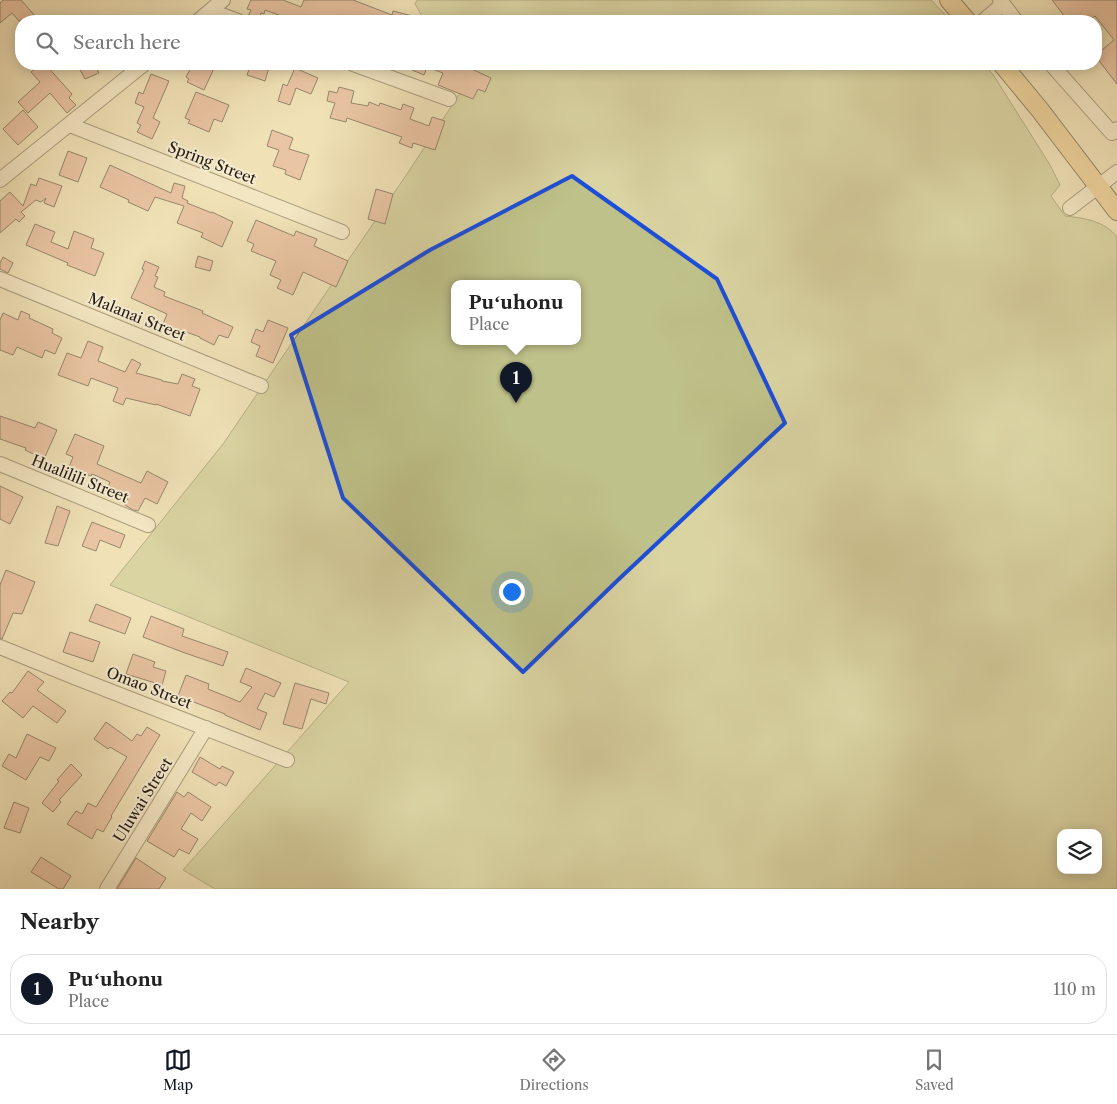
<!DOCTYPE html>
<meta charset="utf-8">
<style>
body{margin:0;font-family:"Libre Caslon Text",serif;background:#f2f2f2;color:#222}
.controls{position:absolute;right:15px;bottom:15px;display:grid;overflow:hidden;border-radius:10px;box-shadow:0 2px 12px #0003}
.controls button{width:45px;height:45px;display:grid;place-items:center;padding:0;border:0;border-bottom:1px solid #e0e0e0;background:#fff;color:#222;font:25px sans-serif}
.you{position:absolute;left:511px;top:591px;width:18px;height:18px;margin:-12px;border:4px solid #fff;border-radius:50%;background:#1a73e8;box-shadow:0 0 0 8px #1a73e833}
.badge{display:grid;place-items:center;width:32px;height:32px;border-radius:50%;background:#111827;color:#fff;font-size:16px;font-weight:700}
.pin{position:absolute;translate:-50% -41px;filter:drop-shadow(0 1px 2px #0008)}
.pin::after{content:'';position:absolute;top:26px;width:18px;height:15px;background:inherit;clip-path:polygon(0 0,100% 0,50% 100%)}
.popup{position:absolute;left:451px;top:280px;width:130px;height:65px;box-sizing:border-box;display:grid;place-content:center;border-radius:10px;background:#fff;filter:drop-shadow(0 1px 4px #0005);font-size:16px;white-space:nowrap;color:#767676}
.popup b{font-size:19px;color:#222}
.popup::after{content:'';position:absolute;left:50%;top:100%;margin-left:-10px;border:10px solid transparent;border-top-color:#fff}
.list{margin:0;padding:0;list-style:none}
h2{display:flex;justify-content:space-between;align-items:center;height:65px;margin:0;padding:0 20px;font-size:21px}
h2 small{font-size:16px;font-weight:400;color:#767676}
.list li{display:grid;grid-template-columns:32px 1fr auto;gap:15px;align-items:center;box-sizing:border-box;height:70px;margin:0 10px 10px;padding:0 10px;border:1px solid #e0e0e0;border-radius:20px}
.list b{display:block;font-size:19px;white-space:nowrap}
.list p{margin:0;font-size:16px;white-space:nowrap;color:#767676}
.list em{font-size:16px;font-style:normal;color:#767676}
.icon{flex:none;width:28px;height:28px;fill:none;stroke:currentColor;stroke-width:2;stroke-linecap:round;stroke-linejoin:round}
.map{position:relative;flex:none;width:1117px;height:889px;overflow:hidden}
.search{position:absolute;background:#fff;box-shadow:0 2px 12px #0003;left:15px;right:15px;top:15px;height:55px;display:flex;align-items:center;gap:12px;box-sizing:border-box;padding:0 18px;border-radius:20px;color:#767676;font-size:19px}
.sheet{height:145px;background:#fff}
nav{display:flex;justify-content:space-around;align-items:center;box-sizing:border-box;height:70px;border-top:1px solid #e0e0e0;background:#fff;font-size:14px;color:#767676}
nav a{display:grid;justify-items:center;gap:2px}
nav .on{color:#111827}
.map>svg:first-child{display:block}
.green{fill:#bfc18a;stroke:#726e4f;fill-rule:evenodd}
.building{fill:#e3a38c;stroke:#261a14}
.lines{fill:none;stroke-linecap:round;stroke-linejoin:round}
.minor-casing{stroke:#584c3d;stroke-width:16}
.major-casing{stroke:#261a14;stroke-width:20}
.minor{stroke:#f5ecd0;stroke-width:14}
.major{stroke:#e8c07c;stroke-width:18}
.marked{fill:none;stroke:#1d4ed8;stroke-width:4;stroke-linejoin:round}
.labels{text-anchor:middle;stroke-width:4;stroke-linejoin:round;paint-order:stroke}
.street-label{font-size:15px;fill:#261a14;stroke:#f5ecd0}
</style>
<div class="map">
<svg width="1117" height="889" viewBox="0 0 1117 889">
<rect width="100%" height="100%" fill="#f0e1b7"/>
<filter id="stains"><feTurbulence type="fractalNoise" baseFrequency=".004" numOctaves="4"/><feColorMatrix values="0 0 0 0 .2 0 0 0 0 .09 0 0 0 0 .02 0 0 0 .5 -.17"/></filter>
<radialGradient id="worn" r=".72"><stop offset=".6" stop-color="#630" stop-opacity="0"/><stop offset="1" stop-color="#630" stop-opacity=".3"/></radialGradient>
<!-- green -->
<g class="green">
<polygon points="417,0 931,0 951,21 425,21 415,4"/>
<path d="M479,64H984L994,76L1050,165L1060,185L1051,196L1065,216C1084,218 1105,221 1117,237V889H215L183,870L349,682L110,585L223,444L409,171ZM455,284H577V342H455ZM1061,833H1098V870H1061Z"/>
</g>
<!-- building -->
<g class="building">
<polygon points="3,0 21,0 36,17 31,21 19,21 12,13 0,23 0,3"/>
<polygon points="251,0 283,0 301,7 304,0 353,0 392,15 393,11 420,18 420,21 295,21 265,10 264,14 261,13 258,20 248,16 251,10 247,9"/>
<polygon points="1052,0 1117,0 1117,84 1096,57 1096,55 1114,40 1095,16 1088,21 1068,21"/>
<polygon points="40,64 45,64 72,94 69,98 76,105 67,113 50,93 28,113 18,102 40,82 31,72"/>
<polygon points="77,64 94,64 99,73 85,79"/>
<polygon points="193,64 216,64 204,90 187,82 189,79 186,77"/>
<polygon points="251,64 270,64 265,81 247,75"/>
<polygon points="414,64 461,64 491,78 485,92 478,89 473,99 438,85 443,73 427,67 424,75 412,70"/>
<polygon points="295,68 318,78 311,94 296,88 290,105 278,101 283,84 287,86"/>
<polygon points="151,74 169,81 153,118 160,122 152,139 137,132 141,125 137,123 144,107 135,103 139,92 143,94"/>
<polygon points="339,87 354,91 351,103 368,106 369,102 379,106 380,103 401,110 403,104 414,108 410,119 429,126 432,117 445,121 435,150 413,143 412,148 399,143 402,137 347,118 346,122 330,118 335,103 327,101 329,91 337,93"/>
<polygon points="196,92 229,105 222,122 214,119 209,132 188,123 190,120 185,118"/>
<polygon points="23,110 38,127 18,145 3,129"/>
<polygon points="272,130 293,138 289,149 309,155 300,180 285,174 286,170 273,166 279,150 267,146"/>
<polygon points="68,151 87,158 78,182 59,175"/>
<polygon points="110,165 171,193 174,183 185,186 182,198 188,201 187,203 212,213 212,212 233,222 222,247 201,237 203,233 177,223 184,206 155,197 148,211 128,202 129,200 100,187"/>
<polygon points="39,178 62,186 54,207 44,203 46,198 41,202 36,200 21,212 25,216 19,222 16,219 0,233 0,201 10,192 23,206 31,184 36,186"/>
<polygon points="376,189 393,194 385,224 368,219"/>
<polygon points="256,220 294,236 296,231 317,239 314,246 348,261 336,287 303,272 293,295 277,288 281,280 270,275 276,261 251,251 254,244 247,241"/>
<polygon points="35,224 55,232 51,242 68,249 74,231 94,239 91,248 104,253 95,276 67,265 68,263 26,245"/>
<polygon points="198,256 213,261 210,271 195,267"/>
<polygon points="3,257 13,263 8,273 0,269 0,263"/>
<polygon points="145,261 159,267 155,276 158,277 154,287 165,292 164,296 203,311 202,313 233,327 228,338 219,335 214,345 200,338 200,337 178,329 175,335 161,329 167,314 131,298 144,270 142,269"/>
<polygon points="21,311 30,315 29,318 53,329 52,333 62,338 55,354 45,350 42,358 17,347 13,355 0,350 0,320 3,313 18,320"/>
<polygon points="268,320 288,328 273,363 256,356 260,346 251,342 256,329 263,332"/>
<polygon points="88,341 103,347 98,361 125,372 132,359 141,364 136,373 162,380 162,381 178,384 182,374 195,379 192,386 200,389 190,416 156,404 156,405 126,398 123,405 113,401 118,388 91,378 88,386 58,375 67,353 81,358"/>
<polygon points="0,416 35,428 38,422 57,430 44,459 25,450 26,448 0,439"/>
<polygon points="75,434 104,446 97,464 141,483 147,471 168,482 157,504 145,498 138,511 133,510 125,505 128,499 107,490 110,482 92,474 91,476 69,467 73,457 66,454"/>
<polygon points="0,486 23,497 10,524 0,519"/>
<polygon points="57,506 70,511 58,546 45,543"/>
<polygon points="92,522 125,535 120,548 100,540 96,551 82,546"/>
<polygon points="6,570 35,582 22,614 13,613 2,639 0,638 0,585"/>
<polygon points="96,604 131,618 125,634 89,621"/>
<polygon points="151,616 184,629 182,636 228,652 223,666 185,653 143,637"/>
<polygon points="70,632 100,642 93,662 63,652"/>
<polygon points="133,654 155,662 153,667 166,671 162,685 126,674"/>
<polygon points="246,668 281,683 274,697 265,693 257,709 267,713 260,730 225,715 225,714 178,696 186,675 209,684 208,689 240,702 252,687 240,682"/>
<polygon points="28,671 44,682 37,690 66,711 57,723 33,706 23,718 2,701 10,692 12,693"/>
<polygon points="295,683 329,693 326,704 311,699 302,729 283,724"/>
<polygon points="106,722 132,741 137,734 141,736 147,727 160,735 111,816 112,817 103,832 97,829 92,839 67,824 76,811 82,814 88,803 96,807 127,757 110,747 108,749 94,739"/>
<polygon points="27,734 56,748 49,761 40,757 26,780 2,766 9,754 16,758"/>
<polygon points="200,757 220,769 222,766 234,772 226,786 219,782 216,786 192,772"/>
<polygon points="71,764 82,775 59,800 61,802 53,812 42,803 59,781 57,780"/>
<polygon points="177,792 184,797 188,792 211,807 202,821 191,813 181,829 198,839 189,854 179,849 174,857 147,841"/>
<polygon points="14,802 29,808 20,833 4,828"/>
<polygon points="41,857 71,876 63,889 59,889 31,872"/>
<polygon points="136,858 166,878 159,889 117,889"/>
</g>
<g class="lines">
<defs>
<g id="minor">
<polyline points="1000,0 1016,21"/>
<polyline points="211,11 238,21"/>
<polyline points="198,21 223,0"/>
<polyline points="983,21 1003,4"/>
<polyline points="353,64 449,99"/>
<polyline points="1051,64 1112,133 1117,129"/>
<polyline points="70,125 342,232"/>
<polyline points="0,180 144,64"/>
<polyline points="1070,208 1117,172"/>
<polyline points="0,279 261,386"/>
<polyline points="0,464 148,525"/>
<polyline points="0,647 74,677 287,760"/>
<polyline points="107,889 206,728"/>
</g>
<g id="major">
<polyline points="949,0 967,21"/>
<polyline points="1002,64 1040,110 1117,211"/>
</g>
</defs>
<!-- minor casing -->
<use href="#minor" class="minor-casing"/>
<!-- major casing -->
<use href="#major" class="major-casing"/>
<!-- minor -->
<use href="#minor" class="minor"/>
<!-- major -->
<use href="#major" class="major"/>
</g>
<!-- marked area -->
<path d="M0 0H1117V889H0ZM572,176L717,279L785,423L619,579L523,672L343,498L291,335L430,250Z" fill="#f0e1b7" fill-opacity=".55" fill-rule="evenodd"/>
<path class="marked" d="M572,176L717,279L785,423L619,579L523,672L343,498L291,335L430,250Z"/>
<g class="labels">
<!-- street labels -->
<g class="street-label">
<text transform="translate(212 163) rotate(21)" y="5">Spring Street</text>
<text transform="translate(137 317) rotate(22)" y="5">Malanai Street</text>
<text transform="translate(80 479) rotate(22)" y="5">Hualilili Street</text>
<text transform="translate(149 688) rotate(21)" y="5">Omao Street</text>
<text transform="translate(143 800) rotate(-58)" y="5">Uluwai Street</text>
</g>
</g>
<rect width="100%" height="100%" filter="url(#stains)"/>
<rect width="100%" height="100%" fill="url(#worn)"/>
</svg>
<div class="controls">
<button><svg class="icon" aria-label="layers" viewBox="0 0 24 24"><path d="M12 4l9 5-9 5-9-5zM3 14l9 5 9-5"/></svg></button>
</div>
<div class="you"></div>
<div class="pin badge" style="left:516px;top:403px">1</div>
<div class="popup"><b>Puʻuhonu</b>Place</div>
<div class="search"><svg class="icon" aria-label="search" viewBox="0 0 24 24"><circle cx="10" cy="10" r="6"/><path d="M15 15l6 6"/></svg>Search here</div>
</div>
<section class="sheet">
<h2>Nearby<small></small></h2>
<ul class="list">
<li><span class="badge">1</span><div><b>Puʻuhonu</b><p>Place</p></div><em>110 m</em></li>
</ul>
</section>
<nav>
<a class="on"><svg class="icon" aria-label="map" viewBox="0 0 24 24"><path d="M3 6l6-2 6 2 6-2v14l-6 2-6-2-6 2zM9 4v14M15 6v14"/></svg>Map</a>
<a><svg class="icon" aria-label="directions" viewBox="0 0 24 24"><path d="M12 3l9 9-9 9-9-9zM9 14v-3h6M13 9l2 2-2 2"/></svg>Directions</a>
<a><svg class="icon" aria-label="saved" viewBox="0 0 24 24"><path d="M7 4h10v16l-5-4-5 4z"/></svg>Saved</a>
</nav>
